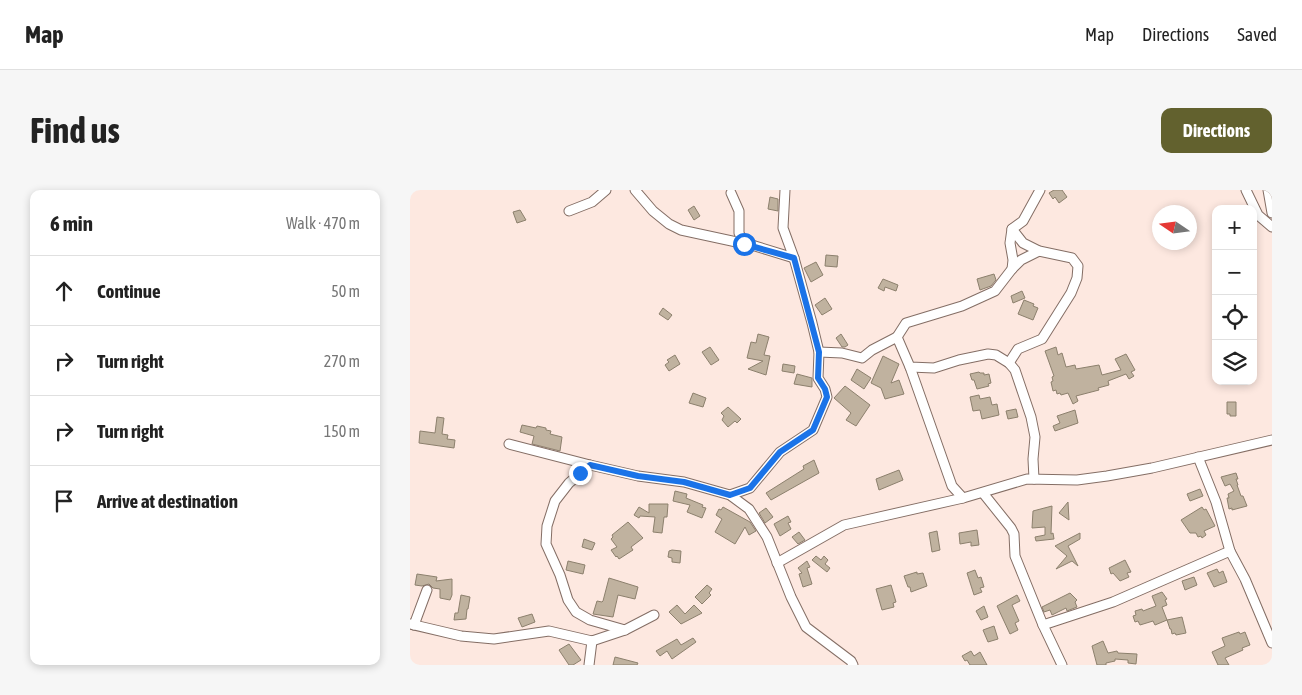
<!DOCTYPE html>
<meta charset="utf-8">
<style>
body{margin:0;font-family:"Asap Condensed",sans-serif;background:#f6f6f6;color:#222}
.controls{position:absolute;right:15px;top:15px;display:grid;overflow:hidden;border-radius:10px;box-shadow:0 2px 8px #0003}
.controls button{width:45px;height:45px;display:grid;place-items:center;padding:0;border:0;border-bottom:1px solid #e0e0e0;background:#fff;color:#222;font:25px sans-serif}
.compass{position:absolute;left:742px;top:15px;width:45px;height:45px;border-radius:50%;background:#fff;box-shadow:0 2px 8px #0003;rotate:283deg}
.stop{position:absolute;width:15px;height:15px;margin:-11px;border:4px solid #1a73e8;border-radius:50%;background:#fff}
.stop.end{background:#1a73e8;border-color:#fff;box-shadow:0 1px 5px #0008}
.list{margin:0;padding:0;list-style:none}
h2{display:flex;justify-content:space-between;align-items:center;height:65px;margin:0;padding:0 20px;font-size:21px}
h2 small{font-size:16px;font-weight:400;color:#767676}
.list li{display:grid;grid-template-columns:32px 1fr auto;gap:15px;align-items:center;box-sizing:border-box;height:70px;padding:0 20px;border-top:1px solid #e0e0e0}
.list b{display:block;font-size:19px;white-space:nowrap}
.list em{font-size:16px;font-style:normal;color:#767676}
.icon{flex:none;width:28px;height:28px;fill:none;stroke:currentColor;stroke-width:2;stroke-linecap:round;stroke-linejoin:round}
.map{position:relative;flex:none;width:862px;height:475px;overflow:hidden;border-radius:10px}
header{display:flex;align-items:center;gap:30px;box-sizing:border-box;height:70px;padding:0 25px;background:#fff;border-bottom:1px solid #e0e0e0}
header strong{font-size:24px}
nav{display:flex;gap:28px;margin-inline-start:auto;font-size:18px}
.intro{display:flex;align-items:center;justify-content:space-between;box-sizing:border-box;height:120px;padding:0 30px}
h1{margin:0;font-size:35px}
.button{padding:12px 22px;border-radius:10px;background:#62612e;color:#fff;font-size:18px;font-weight:700}
main{display:flex;gap:30px;padding:0 30px}
aside{flex:1;background:#fff;border-radius:10px;box-shadow:0 2px 8px #0003}
.map>svg:first-child{display:block}
.building{fill:#c0b29f;stroke:#8c806d}
.lines{fill:none;stroke-linecap:round;stroke-linejoin:round}
.minor-casing{stroke:#846e65;stroke-width:11}
.minor{stroke:#fff;stroke-width:9}
.route{stroke:#1a73e8;stroke-width:6}
</style>
<header>
<strong>Map</strong>
<nav><a>Map</a><a>Directions</a><a>Saved</a></nav>
</header>
<div class="intro"><h1>Find us</h1><a class="button">Directions</a></div>
<main>
<aside>
<h2>6 min<small>Walk · 470 m</small></h2>
<ul class="list">
<li><svg class="icon" aria-label="ahead" viewBox="0 0 24 24"><path d="M12 20V5M6 11l6-6 6 6"/></svg><div><b>Continue</b></div><em>50 m</em></li>
<li><svg class="icon" aria-label="right" viewBox="0 0 24 24"><path d="M7 20v-9h11M14 6l5 5-5 5"/></svg><div><b>Turn right</b></div><em>270 m</em></li>
<li><svg class="icon" aria-label="right" viewBox="0 0 24 24"><path d="M7 20v-9h11M14 6l5 5-5 5"/></svg><div><b>Turn right</b></div><em>150 m</em></li>
<li><svg class="icon" aria-label="arrive" viewBox="0 0 24 24"><path d="M6 21V4h12l-3 4 3 4H6"/></svg><div><b>Arrive at destination</b></div></li>
</ul>
</aside>
<div class="map">
<svg width="862" height="475" viewBox="0 0 862 475">
<rect width="100%" height="100%" fill="#fde8e0"/>
<!-- building -->
<g class="building">
<polygon points="644,0 652,0 657,7 649,13 645,7 643,9 639,3"/>
<polygon points="360,7 368,9 368,21 358,19"/>
<polygon points="284,16 290,26 284,30 278,20"/>
<polygon points="110,20 116,30 107,33 103,22"/>
<polygon points="416,65 428,66 427,77 415,76"/>
<polygon points="406,72 413,85 401,92 394,78"/>
<polygon points="584,84 586,90 581,96 570,100 567,89"/>
<polygon points="473,89 488,95 486,101 475,97 474,101 468,98"/>
<polygon points="612,101 615,108 603,113 601,106"/>
<polygon points="415,108 422,119 412,125 405,115"/>
<polygon points="614,110 624,114 623,116 628,118 623,130 608,124"/>
<polygon points="253,118 262,125 258,130 249,124"/>
<polygon points="348,144 359,147 354,165 360,166 356,185 338,179 353,171 337,168 341,152 346,153"/>
<polygon points="431,144 438,155 435,157 432,157 426,148"/>
<polygon points="300,157 309,170 301,175 292,162"/>
<polygon points="646,157 648,165 652,163 656,177 665,175 666,179 689,175 692,185 711,180 705,169 716,164 725,180 721,182 724,186 719,189 716,184 698,191 699,195 688,198 689,200 666,206 668,211 663,214 658,203 651,205 650,203 647,204 646,200 643,201 641,192 643,191 642,187 644,186 635,161"/>
<polygon points="265,165 270,174 259,181 255,175 259,172 257,170"/>
<polygon points="473,166 489,174 481,193 489,190 494,204 475,209 471,198 461,193"/>
<polygon points="373,174 385,176 384,183 372,181"/>
<polygon points="447,179 461,188 454,199 441,190"/>
<polygon points="569,182 570,183 574,183 574,185 579,184 581,193 578,194 579,196 567,199 564,190 562,190 560,184"/>
<polygon points="387,184 402,188 402,197 384,194"/>
<polygon points="435,196 460,215 446,236 436,230 441,223 424,208"/>
<polygon points="283,203 296,208 293,217 279,213"/>
<polygon points="569,205 570,209 580,207 582,215 587,214 589,225 572,229 570,220 563,221 560,207"/>
<polygon points="817,212 826,212 826,226 820,226 820,224 817,224"/>
<polygon points="318,217 331,229 327,233 325,231 318,237 312,230 314,226 311,223"/>
<polygon points="606,219 608,227 598,229 596,221"/>
<polygon points="665,220 668,233 645,241 643,236 650,233 647,226"/>
<polygon points="27,227 34,228 32,244 38,245 37,249 45,250 44,258 9,253 10,241 25,243"/>
<polygon points="112,235 126,238 127,236 136,238 136,240 141,241 140,244 152,247 150,261 122,254 124,246 110,242"/>
<polygon points="404,270 409,283 361,310 356,303 394,279 393,276"/>
<polygon points="489,280 493,290 469,300 466,289"/>
<polygon points="826,283 828,289 826,289 828,295 827,295 831,306 833,306 837,316 822,320 822,318 819,319 817,308 819,308 818,304 824,301 820,294 815,296 811,287"/>
<polygon points="790,299 793,306 780,311 777,304"/>
<polygon points="265,301 277,304 276,308 293,315 292,317 296,318 292,328 277,322 280,315 263,311"/>
<polygon points="658,312 659,330 649,323"/>
<polygon points="239,314 258,314 257,327 254,327 252,343 243,342 245,327 230,326 229,328 224,325 229,317 239,323"/>
<polygon points="642,316 641,344 643,343 644,349 626,351 625,347 635,345 635,337 622,338 623,321"/>
<polygon points="313,317 340,332 346,341 339,345 335,337 325,354 305,342 312,329 306,325 309,319 311,320"/>
<polygon points="792,317 794,320 796,319 805,336 794,341 796,345 792,348 791,346 788,347 786,343 780,343 771,330"/>
<polygon points="356,318 363,327 355,333 349,323"/>
<polygon points="378,326 381,332 378,333 381,339 370,346 364,334"/>
<polygon points="218,332 233,348 221,357 223,360 209,369 207,366 206,367 201,360 207,357 201,349 203,347 202,345"/>
<polygon points="567,340 569,355 561,356 561,352 550,354 549,343"/>
<polygon points="527,341 530,360 522,362 519,343"/>
<polygon points="389,342 395,350 388,354 382,347"/>
<polygon points="670,343 670,349 658,356 668,376 662,371 646,379 657,366 645,356"/>
<polygon points="174,349 185,353 182,360 172,357"/>
<polygon points="262,360 271,361 270,373 262,372 262,368 258,367 259,361"/>
<polygon points="406,366 411,370 414,366 418,370 415,374 420,378 417,382 402,370"/>
<polygon points="715,370 721,382 717,383 719,387 710,391 703,383 701,384 699,378"/>
<polygon points="158,371 175,375 173,384 156,380"/>
<polygon points="397,371 400,377 397,378 402,394 393,397 389,384 392,383 388,378"/>
<polygon points="807,379 809,383 813,381 817,392 804,397 797,383"/>
<polygon points="565,380 568,388 571,387 574,397 570,398 572,402 564,405 557,383"/>
<polygon points="507,382 507,384 513,383 517,396 501,402 500,397 498,397 494,386"/>
<polygon points="7,384 27,387 26,391 42,389 42,405 40,410 30,408 30,399 23,398 19,394 12,396 5,395"/>
<polygon points="784,387 787,395 775,400 772,391"/>
<polygon points="199,388 228,397 225,409 208,405 203,427 183,424 187,411 192,412 193,411"/>
<polygon points="297,395 302,399 299,403 301,405 292,414 285,407"/>
<polygon points="481,395 486,412 483,413 484,417 472,420 466,399"/>
<polygon points="752,402 757,409 755,410 757,415 752,417 757,430 745,435 743,431 730,435 728,431 725,432 723,426 726,425 725,421 732,419 733,421 746,416 742,406"/>
<polygon points="660,403 667,410 665,412 667,417 657,421 656,418 642,425 640,420 634,422 632,417"/>
<polygon points="51,405 60,407 58,419 57,419 56,429 44,430 45,423 48,423"/>
<polygon points="607,405 610,411 602,415 609,431 605,433 608,440 600,444 587,416"/>
<polygon points="267,415 275,424 284,415 292,423 271,434 259,422"/>
<polygon points="574,416 578,427 571,430 566,421"/>
<polygon points="122,424 125,432 112,437 108,428"/>
<polygon points="772,427 776,443 766,445 765,443 762,444 761,439 760,439 757,430"/>
<polygon points="584,436 588,449 578,452 573,440"/>
<polygon points="829,442 830,444 835,442 840,455 832,458 833,460 815,468 819,475 808,475 802,462 815,456 812,448"/>
<polygon points="283,448 286,452 262,469 257,461 250,466 246,461 267,449 271,455"/>
<polygon points="693,451 698,463 707,461 708,463 727,464 726,474 718,473 718,470 705,469 705,471 696,473 696,475 687,475 682,456"/>
<polygon points="159,454 171,470 163,475 159,475 149,460"/>
<polygon points="561,461 564,466 570,462 577,475 560,475 557,470 555,471 552,466"/>
<polygon points="205,467 228,473 227,475 203,475"/>
</g>
<g class="lines">
<defs>
<g id="minor">
<polyline points="225,0 243,21 259,34 271,40 345,56 384,68"/>
<polyline points="836,0 848,25 862,37"/>
<polyline points="858,0 862,23"/>
<polyline points="321,3 329,21 329,43 334,54"/>
<polyline points="159,21 182,12 196,0"/>
<polyline points="602,79 611,70 629,61"/>
<polyline points="487,147 496,133 552,116 585,101 602,79 603,70 600,53 602,39 613,31 630,0"/>
<polyline points="409,162 432,163 452,168 462,160 487,147 500,177 524,178 549,170 578,164 586,165 599,173 605,180 621,227 625,247 623,269 624,289"/>
<polyline points="599,173 608,159 632,149 661,103 667,88 668,76 662,68 629,61 613,53 602,39"/>
<polyline points="500,177 542,296 553,308"/>
<polyline points="99,254 180,275 228,286 274,292 320,305 339,319 357,347 381,407 396,437 441,471 443,475"/>
<polyline points="788,267 806,312 820,361 835,389 862,453"/>
<polyline points="180,275 159,293 145,311 137,336 136,354 150,385 158,410 166,422 180,430 215,440"/>
<polyline points="573,303 601,338 604,344 605,366 633,435"/>
<polyline points="320,305 340,298 370,262 403,240 417,207 415,199 408,188 409,162 402,133 384,68 373,38 375,0"/>
<polyline points="367,373 434,335 553,308 617,289 667,290 697,286 742,278 862,250"/>
<polyline points="0,434 51,446 84,449 139,441 182,451 215,440 244,425"/>
<polyline points="4,435 17,400"/>
<polyline points="179,475 182,451"/>
<polyline points="652,475 633,435 703,412 820,361"/>
</g>
</defs>
<!-- minor casing -->
<use href="#minor" class="minor-casing"/>
<!-- minor -->
<use href="#minor" class="minor"/>
</g>
<g class="lines">
<!-- route -->
<polyline class="route" points="170,283 180,275 228,286 274,292 320,305 340,298 370,262 403,240 417,207 415,199 408,188 409,162 384,68 334,54"/>
</g>
</svg>
<div class="controls">
<button>+</button>
<button>−</button>
<button><svg class="icon" aria-label="locate" viewBox="0 0 24 24"><circle cx="12" cy="12" r="6"/><path d="M12 2v4M12 18v4M2 12h4M18 12h4"/></svg></button>
<button><svg class="icon" aria-label="layers" viewBox="0 0 24 24"><path d="M12 4l9 5-9 5-9-5zM3 14l9 5 9-5"/></svg></button>
</div>
<svg class="compass" viewBox="-18 -18 36 36"><path d="M0-13l5 13h-10z" fill="#e53935"/><path d="M0 13l5-13h-10z" fill="#767676"/></svg>
<div class="stop" style="left:334px;top:54px"></div>
<div class="stop end" style="left:170px;top:283px"></div>
</div>
</main>
